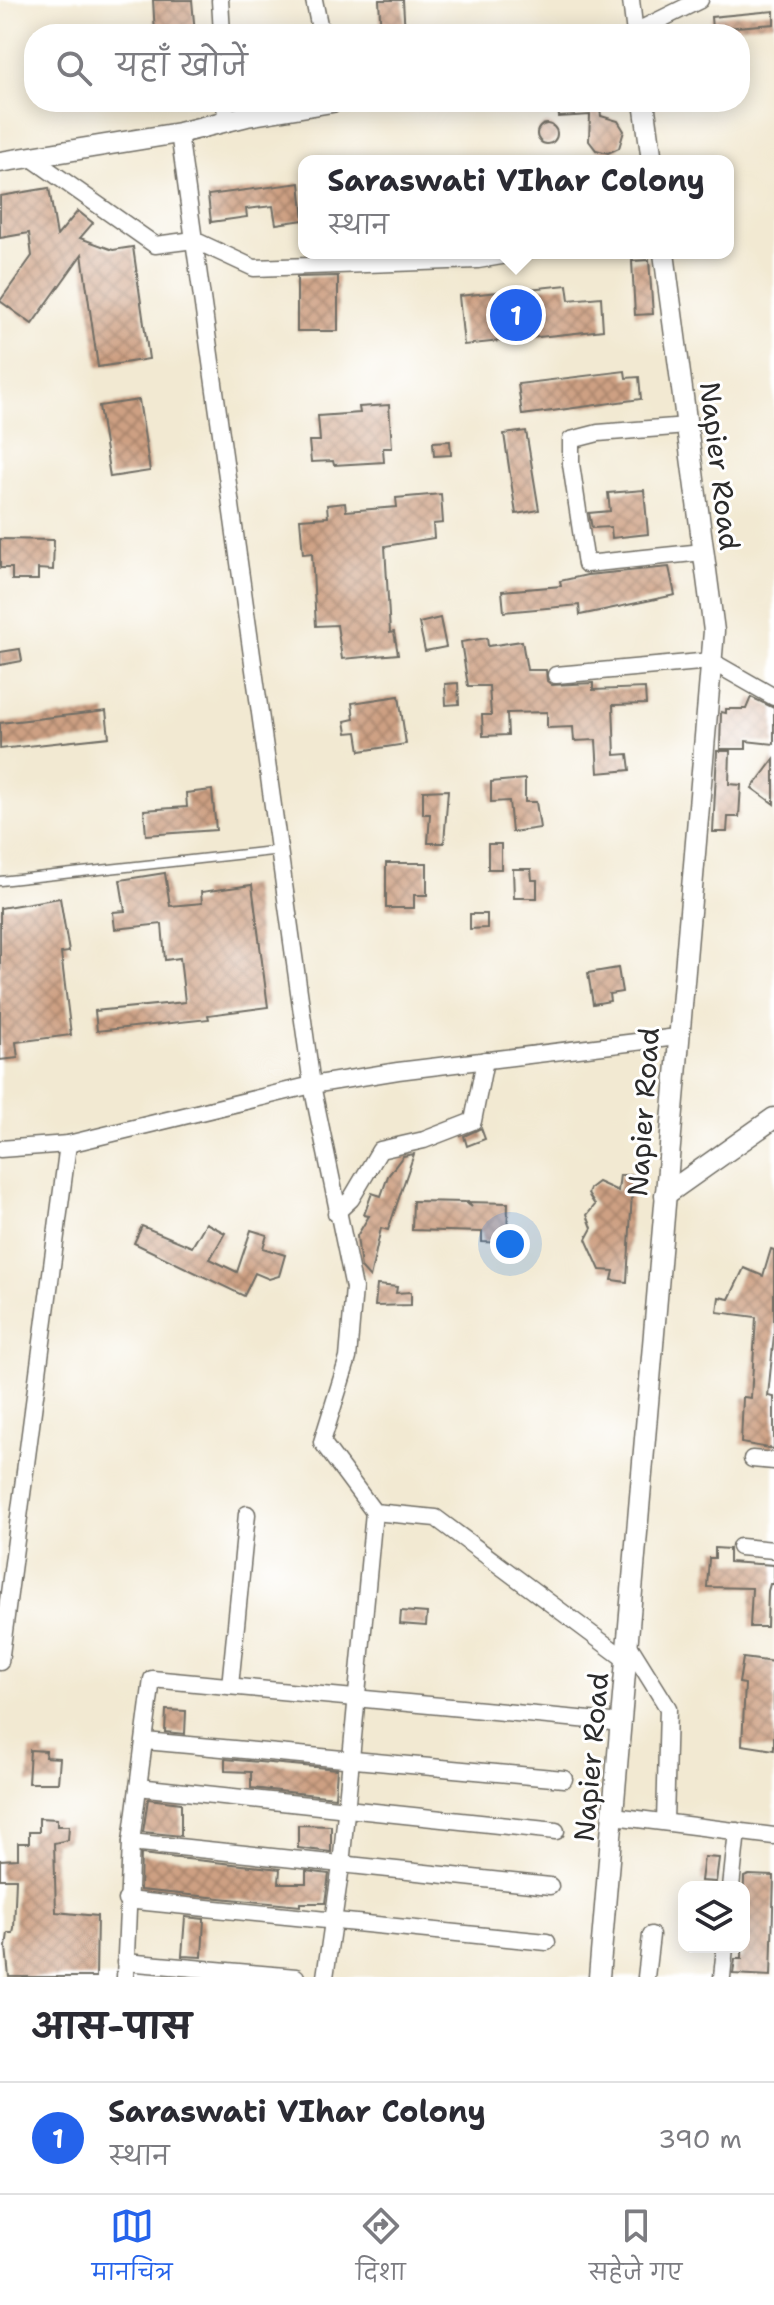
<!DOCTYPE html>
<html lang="hi">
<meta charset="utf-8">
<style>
body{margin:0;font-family:"Shantell Sans","Playpen Sans Deva",sans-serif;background:#f7f7f7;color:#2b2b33}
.controls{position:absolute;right:24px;bottom:24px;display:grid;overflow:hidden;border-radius:16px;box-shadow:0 4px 20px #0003}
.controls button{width:72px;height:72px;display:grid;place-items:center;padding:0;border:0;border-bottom:2px solid #e1e1e2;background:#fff;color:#2b2b33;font:40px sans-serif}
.you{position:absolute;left:510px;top:1244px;width:28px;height:28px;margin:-20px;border:6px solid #fff;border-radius:50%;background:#1a73e8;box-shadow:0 0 0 12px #1a73e833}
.badge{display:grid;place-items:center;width:52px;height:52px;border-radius:50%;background:#2563eb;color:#fff;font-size:26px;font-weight:700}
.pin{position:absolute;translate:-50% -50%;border:4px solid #fff;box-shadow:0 2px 8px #0006}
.popup{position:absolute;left:298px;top:155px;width:436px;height:104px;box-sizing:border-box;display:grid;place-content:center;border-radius:16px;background:#fff;filter:drop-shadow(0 2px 6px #0005);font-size:26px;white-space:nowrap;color:#7c7c81}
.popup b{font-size:30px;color:#2b2b33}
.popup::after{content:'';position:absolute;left:50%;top:100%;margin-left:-16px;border:16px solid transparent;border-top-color:#fff}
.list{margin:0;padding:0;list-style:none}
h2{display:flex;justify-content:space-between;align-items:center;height:104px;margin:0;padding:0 32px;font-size:34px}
h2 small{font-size:26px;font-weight:400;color:#7c7c81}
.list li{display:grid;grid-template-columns:52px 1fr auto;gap:24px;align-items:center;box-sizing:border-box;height:112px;padding:0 32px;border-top:2px solid #e1e1e2}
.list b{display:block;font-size:30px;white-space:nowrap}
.list p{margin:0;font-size:26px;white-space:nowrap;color:#7c7c81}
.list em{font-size:26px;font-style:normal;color:#7c7c81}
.icon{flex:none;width:44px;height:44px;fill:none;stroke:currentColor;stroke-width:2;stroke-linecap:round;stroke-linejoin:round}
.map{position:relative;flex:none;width:774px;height:1977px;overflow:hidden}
.search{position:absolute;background:#fff;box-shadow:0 4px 20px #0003;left:24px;right:24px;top:24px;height:88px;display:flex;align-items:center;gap:20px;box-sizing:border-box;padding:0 28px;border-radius:32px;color:#7c7c81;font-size:30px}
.sheet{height:216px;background:#fff}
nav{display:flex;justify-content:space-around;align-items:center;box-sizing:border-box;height:112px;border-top:2px solid #e1e1e2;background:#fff;font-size:22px;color:#7c7c81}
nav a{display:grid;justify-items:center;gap:4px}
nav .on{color:#2563eb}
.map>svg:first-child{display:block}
.building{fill:url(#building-cross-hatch)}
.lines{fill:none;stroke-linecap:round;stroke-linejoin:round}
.service-casing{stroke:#716e65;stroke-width:11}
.minor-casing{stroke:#716e65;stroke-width:19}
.tertiary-casing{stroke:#716e65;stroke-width:23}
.service{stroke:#fff;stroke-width:8}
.minor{stroke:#fff;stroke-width:16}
.tertiary{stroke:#fff;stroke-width:20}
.labels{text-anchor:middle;stroke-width:6;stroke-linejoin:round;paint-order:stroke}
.street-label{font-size:28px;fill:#2b2b2b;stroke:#fff}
</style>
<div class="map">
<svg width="774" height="1977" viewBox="0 0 774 1977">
<defs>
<pattern id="building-cross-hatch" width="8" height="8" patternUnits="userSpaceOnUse" patternTransform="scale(2)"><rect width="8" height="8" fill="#cea083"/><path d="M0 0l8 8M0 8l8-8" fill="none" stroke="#a7836b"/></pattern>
</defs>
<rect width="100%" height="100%" fill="#fff"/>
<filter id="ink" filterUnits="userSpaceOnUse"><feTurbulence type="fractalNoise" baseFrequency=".0125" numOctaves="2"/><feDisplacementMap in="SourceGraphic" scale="16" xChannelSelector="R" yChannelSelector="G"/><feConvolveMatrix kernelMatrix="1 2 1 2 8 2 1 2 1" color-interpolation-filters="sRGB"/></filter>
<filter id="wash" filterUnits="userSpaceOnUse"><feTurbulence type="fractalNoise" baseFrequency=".006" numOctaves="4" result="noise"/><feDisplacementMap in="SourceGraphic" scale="32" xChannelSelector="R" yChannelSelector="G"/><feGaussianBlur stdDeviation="1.8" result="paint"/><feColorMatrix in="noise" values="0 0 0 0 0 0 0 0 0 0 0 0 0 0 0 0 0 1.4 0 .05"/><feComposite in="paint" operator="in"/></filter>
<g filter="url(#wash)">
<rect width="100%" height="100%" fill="#f2e9d2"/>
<g id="blocks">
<!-- building -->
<g class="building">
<polygon points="153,0 192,0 195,34 155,34"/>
<polygon points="379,0 403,0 405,34 381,34"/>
<polygon points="774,11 774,24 712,29 711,17"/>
<polygon points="599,102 601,116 618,121 624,131 619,148 608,153 596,150 589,141 590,115 559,117 558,105"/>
<circle cx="547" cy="134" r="10"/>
<polygon points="300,183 304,220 276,224 273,206 246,209 247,217 211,222 208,195"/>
<polygon points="49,188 57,236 78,211 93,223 80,238 113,250 133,247 149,359 98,367 82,254 32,324 0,301 32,256 29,233 0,238 0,196"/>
<polygon points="649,260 653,314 635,315 632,261"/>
<polygon points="338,276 338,331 297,331 297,277"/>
<polygon points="567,285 569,300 601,297 603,330 464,345 459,296"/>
<polygon points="625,371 626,378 639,377 641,399 522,415 518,384"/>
<polygon points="139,400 150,471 110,477 99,406"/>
<polygon points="389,405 392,448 383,448 384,462 334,465 333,461 311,462 309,441 320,441 318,416 360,413 359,407"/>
<polygon points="526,431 539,510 516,514 504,434"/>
<polygon points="450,441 451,455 434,456 433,442"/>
<polygon points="644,490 648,534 612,538 611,527 592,528 589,513 610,511 608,493"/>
<polygon points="441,494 443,523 433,524 434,538 385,546 390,633 394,632 398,654 342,659 337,625 316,626 312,553 303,554 300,519 328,517 327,505 345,503 346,511 397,507 396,498"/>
<polygon points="0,539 54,540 53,570 38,569 38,580 12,580 12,568 0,568"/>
<polygon points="669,567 675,595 580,615 579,605 504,612 502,591 561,586 560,581 587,575"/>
<polygon points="440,618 446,647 425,651 419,623"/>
<polygon points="487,638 488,646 522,641 527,670 546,670 547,681 552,685 593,683 593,690 645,688 646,704 613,705 615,755 628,754 630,770 598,773 596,740 574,741 573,727 547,728 547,712 507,713 508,735 483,736 482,715 491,715 489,686 468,686 461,642"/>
<polygon points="20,649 22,661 0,665 0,652"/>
<polygon points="458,683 459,704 446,705 445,684"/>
<polygon points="399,696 406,744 360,751 357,732 347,733 345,721 354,719 352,703"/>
<polygon points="751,697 774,708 774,744 746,741 746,749 720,749 721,712 726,713 726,709 746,709"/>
<polygon points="106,711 109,737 0,749 0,723"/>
<polygon points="717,751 730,751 729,784 741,785 739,817 728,817 727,832 713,832"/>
<polygon points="774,759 774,804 752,788"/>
<polygon points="525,779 525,802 536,802 540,828 512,832 509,801 491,802 491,782"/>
<polygon points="212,790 216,830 146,835 144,810 187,807 186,793"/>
<polygon points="448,790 444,843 428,843 430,814 423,814 423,791"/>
<rect x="488" y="844" width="13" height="25"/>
<polygon points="386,863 427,863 427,895 414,895 414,908 386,908"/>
<polygon points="513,869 531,869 532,880 537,880 537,898 514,898"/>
<polygon points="165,873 170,906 202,903 201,892 252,885 268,1007 208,1015 209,1019 97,1031 95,1011 185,1002 180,958 165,960 162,924 115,929 113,912 125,911 120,880"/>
<polygon points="60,898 69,952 61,953 71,1035 16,1042 18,1058 0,1060 0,908"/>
<polygon points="470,914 487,914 487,928 470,929"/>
<polygon points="618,968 622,992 609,994 610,1001 593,1004 588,973"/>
<polygon points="481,1128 485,1139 467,1146 464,1136"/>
<polygon points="414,1154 388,1230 381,1228 370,1278 361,1268 357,1236 369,1216 364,1215 372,1193 381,1196 388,1176 403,1156"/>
<polygon points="620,1175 633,1175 627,1282 612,1280 614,1271 600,1270 586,1239 592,1228 587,1215 595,1205 588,1194 590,1188 598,1182 618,1191"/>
<polygon points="413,1201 465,1202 472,1207 468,1202 508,1203 507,1243 482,1242 482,1232 412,1230"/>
<polygon points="206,1223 225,1233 210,1259 237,1272 251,1230 267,1235 263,1248 285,1255 279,1276 269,1279 255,1273 244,1296 134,1243 142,1226 192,1247"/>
<polygon points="771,1249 774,1250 774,1335 768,1396 774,1397 774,1449 741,1443 743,1397 751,1398 756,1317 717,1312 719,1297 729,1299 744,1268 763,1276"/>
<polygon points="377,1285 397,1287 396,1293 411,1292 411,1305 375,1306"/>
<polygon points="715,1548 729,1549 729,1562 774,1565 774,1584 770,1584 768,1591 767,1627 750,1627 752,1588 707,1587 709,1558 715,1558"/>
<polygon points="401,1611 427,1613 426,1626 400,1624"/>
<polygon points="743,1658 774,1662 774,1750 742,1745 745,1684 739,1683"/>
<polygon points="166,1710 186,1711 185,1734 165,1732"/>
<polygon points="30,1750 46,1751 45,1757 60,1758 58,1783 28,1783"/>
<polygon points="225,1759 337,1769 335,1797 251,1788 251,1772 225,1771"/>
<polygon points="148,1799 181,1803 181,1836 143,1832"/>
<polygon points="39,1818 57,1819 57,1826 69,1826 68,1840 54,1843 56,1912 97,1916 96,1977 9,1977 6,1947 8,1933 13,1933 14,1929 16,1879 0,1879 0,1860 18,1859 18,1843 29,1843 29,1832 39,1832"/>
<polygon points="298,1825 331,1826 331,1852 298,1848"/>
<polygon points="141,1854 280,1869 279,1883 306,1883 306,1871 329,1874 325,1903 300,1903 300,1906 140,1890"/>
<polygon points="704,1857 719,1858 716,1882 701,1881"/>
<polygon points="749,1875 774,1876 771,1976 733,1974 735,1959 742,1959 744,1877"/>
<polygon points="185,1917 204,1919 202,1957 182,1956"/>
</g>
</g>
</g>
<g filter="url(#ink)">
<use href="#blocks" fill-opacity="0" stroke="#716e65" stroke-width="2"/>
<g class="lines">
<defs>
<polyline id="service" points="0,881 281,850"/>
<g id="minor">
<polyline points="220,0 222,34"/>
<polyline points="314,0 321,34"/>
<polyline points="631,0 635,34"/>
<polyline points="635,32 700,0"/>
<polyline points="225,102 226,121"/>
<polyline points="179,133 312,1085 354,1288 348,1358 322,1442 374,1512 436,1518 629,1662"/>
<polyline points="30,157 155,245 194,240 254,268 478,260 520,253"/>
<polyline points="687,426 598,433 571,440 571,464 586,564 703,552"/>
<polyline points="556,675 711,661 774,697"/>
<polyline points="0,1149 68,1144 312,1085 398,1071 677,1037"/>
<polyline points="336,1213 351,1199 380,1150 424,1140 473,1121 485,1060"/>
<polyline points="752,1459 774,1461"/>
<polyline points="740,1547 774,1550"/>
<polyline points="630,1647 668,1708 665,1822"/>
<polyline points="0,1662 68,1144"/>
<polyline points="230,1686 247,1514"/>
<polyline points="145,1741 564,1779"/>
<polyline points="138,1787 556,1831"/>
<polyline points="614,1816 774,1836"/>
<polyline points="131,1842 550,1886"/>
<polyline points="731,1887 737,1831"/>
<polyline points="126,1900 547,1942"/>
<polyline points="125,1962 296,1977"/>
<polyline points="125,1977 131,1842 152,1679 622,1723"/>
<polyline points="325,1977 341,1866 374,1512"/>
<polyline points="646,1977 651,1935"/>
<polyline points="722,1977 725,1947"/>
</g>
<g id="tertiary">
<polyline points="644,102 652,161"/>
<polyline points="0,162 179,133 247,116 332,102"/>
<polyline points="665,1195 774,1118"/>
<polyline points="599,1977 714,631 664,253"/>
</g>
</defs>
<!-- service casing -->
<use href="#service" class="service-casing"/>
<!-- minor casing -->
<use href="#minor" class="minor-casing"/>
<!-- tertiary casing -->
<use href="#tertiary" class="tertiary-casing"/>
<!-- service -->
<use href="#service" class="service"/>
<!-- minor -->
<use href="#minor" class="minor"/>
<!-- tertiary -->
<use href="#tertiary" class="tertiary"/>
</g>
</g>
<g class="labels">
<!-- street labels -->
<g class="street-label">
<text transform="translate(720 466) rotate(83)" y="10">Napier Road</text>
<text transform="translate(643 1112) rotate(-86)" y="10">Napier Road</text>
<text transform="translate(591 1757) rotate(-85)" y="10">Napier Road</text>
</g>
</g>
</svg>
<div class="controls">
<button><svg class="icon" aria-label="layers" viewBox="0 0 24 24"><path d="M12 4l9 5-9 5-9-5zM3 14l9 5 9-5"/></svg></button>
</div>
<div class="you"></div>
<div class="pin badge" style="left:516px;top:315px">1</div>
<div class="popup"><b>Saraswati VIhar Colony</b>स्थान</div>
<div class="search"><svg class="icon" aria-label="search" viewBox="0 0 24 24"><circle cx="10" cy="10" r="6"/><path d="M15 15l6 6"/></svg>यहाँ खोजें</div>
</div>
<section class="sheet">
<h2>आस-पास<small></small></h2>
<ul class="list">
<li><span class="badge">1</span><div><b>Saraswati VIhar Colony</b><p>स्थान</p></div><em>390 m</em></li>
</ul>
</section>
<nav>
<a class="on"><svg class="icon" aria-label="map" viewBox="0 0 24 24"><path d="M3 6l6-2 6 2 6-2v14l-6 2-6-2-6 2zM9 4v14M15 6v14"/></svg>मानचित्र</a>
<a><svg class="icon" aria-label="directions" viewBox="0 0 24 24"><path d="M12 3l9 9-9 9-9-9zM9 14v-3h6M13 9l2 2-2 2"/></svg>दिशा</a>
<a><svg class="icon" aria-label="saved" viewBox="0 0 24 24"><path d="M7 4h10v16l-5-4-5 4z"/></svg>सहेजे गए</a>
</nav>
